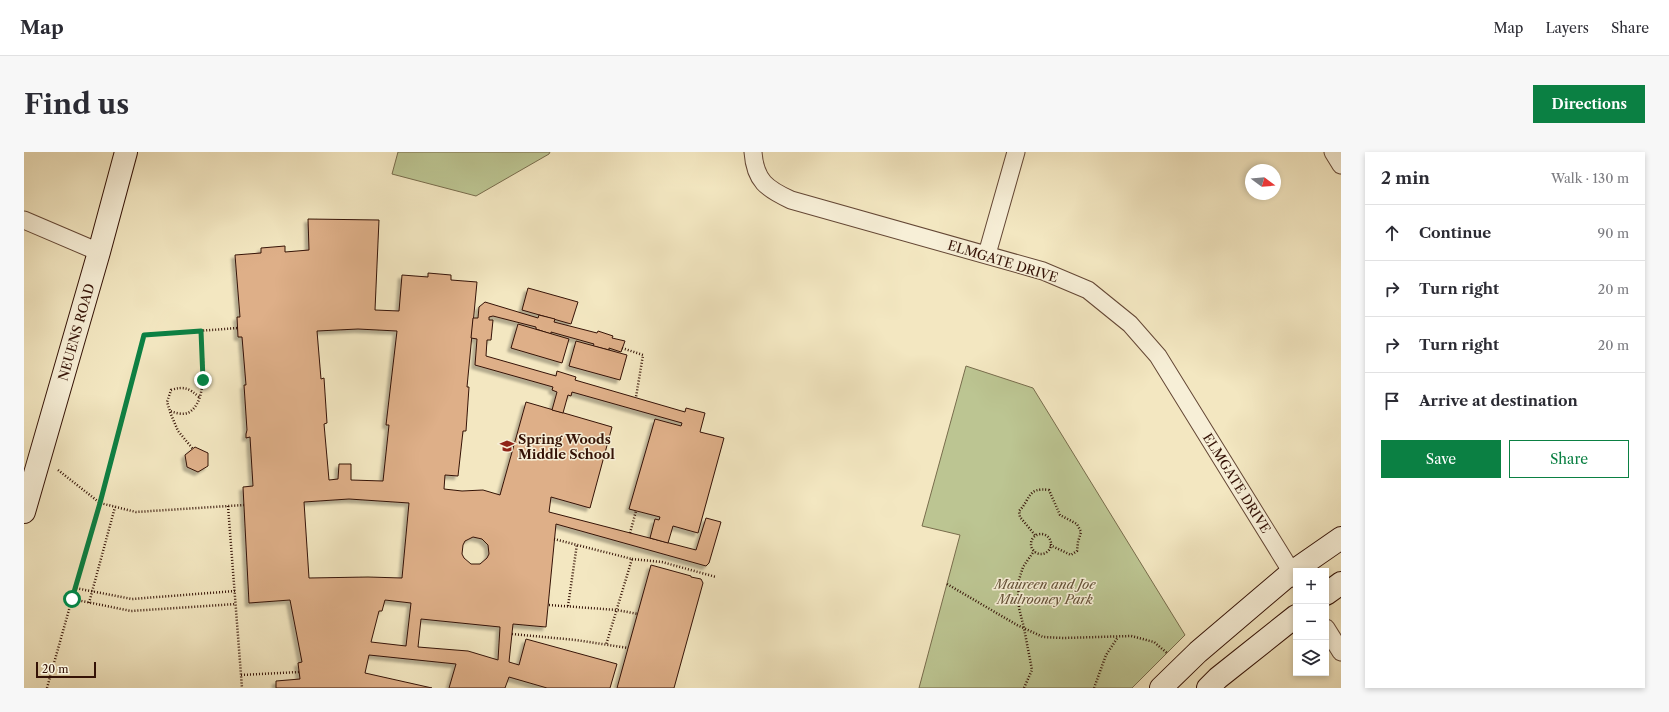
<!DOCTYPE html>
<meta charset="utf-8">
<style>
body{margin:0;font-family:"Libre Caslon Text",serif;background:#f7f7f7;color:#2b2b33}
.controls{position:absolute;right:12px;bottom:12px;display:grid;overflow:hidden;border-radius:0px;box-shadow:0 2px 6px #0003}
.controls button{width:36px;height:36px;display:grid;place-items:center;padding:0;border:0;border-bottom:1px solid #e1e1e2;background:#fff;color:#2b2b33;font:20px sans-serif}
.compass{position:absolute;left:1221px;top:12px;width:36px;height:36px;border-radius:50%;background:#fff;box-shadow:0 2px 6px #0003;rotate:106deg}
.scale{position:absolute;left:12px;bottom:10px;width:60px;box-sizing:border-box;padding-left:4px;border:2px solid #341206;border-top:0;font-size:11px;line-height:14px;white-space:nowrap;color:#341206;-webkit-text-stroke:3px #f7efd7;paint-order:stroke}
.stop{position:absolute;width:12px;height:12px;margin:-9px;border:3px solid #0b8043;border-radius:50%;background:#fff}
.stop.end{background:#0b8043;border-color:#fff;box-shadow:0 1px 4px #0008}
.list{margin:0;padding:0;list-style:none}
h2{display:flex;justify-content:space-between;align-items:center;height:52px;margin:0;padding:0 16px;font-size:17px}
h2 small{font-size:13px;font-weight:400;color:#7c7c81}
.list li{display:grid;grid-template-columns:26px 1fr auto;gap:12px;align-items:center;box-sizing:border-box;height:56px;padding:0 16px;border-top:1px solid #e1e1e2}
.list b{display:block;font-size:15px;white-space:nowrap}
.list em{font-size:13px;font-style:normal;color:#7c7c81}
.actions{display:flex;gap:8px;padding:12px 16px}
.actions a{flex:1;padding:9px 0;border:1px solid #0b8043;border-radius:0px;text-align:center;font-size:14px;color:#0b8043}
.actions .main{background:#0b8043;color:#fff}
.icon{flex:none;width:22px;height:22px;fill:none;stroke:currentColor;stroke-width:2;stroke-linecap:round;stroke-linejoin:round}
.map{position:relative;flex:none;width:1317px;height:536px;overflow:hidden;border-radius:0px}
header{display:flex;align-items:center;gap:24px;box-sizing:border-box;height:56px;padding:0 20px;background:#fff;border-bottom:1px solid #e1e1e2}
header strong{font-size:19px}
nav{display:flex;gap:22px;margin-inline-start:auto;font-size:14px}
.intro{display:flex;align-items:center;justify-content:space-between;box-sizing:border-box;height:96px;padding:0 24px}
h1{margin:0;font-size:28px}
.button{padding:10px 18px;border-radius:0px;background:#0b8043;color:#fff;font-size:14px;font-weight:700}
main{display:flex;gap:24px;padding:0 24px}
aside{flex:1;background:#fff;border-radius:0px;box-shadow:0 2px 6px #0003}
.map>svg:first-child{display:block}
.green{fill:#bcc592;stroke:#786c4c}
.building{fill:#deaf88;stroke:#341206;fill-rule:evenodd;filter:url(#shadow)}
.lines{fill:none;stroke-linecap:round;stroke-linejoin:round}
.street-casing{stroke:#644735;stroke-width:19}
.secondary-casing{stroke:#341206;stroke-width:24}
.path{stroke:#341206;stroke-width:2.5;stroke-dasharray:1 2;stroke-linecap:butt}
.street{stroke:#f7efd7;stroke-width:17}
.secondary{stroke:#f7efd7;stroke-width:22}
.route{stroke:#0b8043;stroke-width:5}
.labels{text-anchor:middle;stroke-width:3;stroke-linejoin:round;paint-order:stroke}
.street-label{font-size:13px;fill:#341206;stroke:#f7efd7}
.poi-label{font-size:13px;font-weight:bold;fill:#341206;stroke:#f7efd7;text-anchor:start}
.park-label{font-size:13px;font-style:italic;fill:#645137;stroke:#f7efd7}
</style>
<header>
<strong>Map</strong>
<nav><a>Map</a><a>Layers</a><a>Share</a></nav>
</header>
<div class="intro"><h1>Find us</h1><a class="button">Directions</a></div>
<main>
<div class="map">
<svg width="1317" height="536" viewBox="0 0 1317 536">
<defs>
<filter id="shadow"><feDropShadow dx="-3.5" dy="3.5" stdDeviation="1" flood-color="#0004"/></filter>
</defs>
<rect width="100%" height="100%" fill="#f3e7c1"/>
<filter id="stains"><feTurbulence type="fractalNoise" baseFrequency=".005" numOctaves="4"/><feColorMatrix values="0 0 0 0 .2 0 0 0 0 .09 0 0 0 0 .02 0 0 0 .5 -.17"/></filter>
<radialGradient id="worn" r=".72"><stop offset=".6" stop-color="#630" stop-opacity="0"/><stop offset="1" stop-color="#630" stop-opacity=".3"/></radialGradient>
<!-- green -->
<g class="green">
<polygon points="374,0 526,0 525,2 452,44 368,22"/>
<polygon points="942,214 1009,236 1161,483 1108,536 895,536 936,383 898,374"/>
</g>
<!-- building -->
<g class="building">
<path d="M284,67L355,68L351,158L375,159L378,123L404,125V121L427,123V128L453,130L443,235H445L442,279H439L434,324L421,323L420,337L438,339L459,338L476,343L502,250L588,275L566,356L527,345L525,360L672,398L682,366L697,370L685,411L682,414L532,372L522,475L489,472L485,510L495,513L502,487L593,512L586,536H523L485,525L481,536H425L432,512L345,503L341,521L408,536H252V529L276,527L274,511L278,510L266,448L225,451L219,335L229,334L226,285L222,286V282L223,278L220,233H222L218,185H214L213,165H216L211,103L237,101V96L261,94V100L285,98ZM334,177L373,179L362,273H365L359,329L327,328V312H315L314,327L305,328L300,272L303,271L300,226L297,227L293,179ZM325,347L385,351L378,426L344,425L285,426L280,350ZM449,385L458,387L464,393L465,402L463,406L456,412H447L440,406L438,402L439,393L441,389ZM361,448L387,451L382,494L347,490L355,459H358ZM397,467L476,475L474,508L444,499L394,495Z"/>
<polygon points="504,136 554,150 547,172 498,158"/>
<polygon points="461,150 514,166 515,163 531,167 530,170 573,181 574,179 589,184 588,186 601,189 597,200 585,196 585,198 569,194 570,192 527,180 527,182 512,177 512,175 469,164 465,165 465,168 469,168 467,188 463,188 462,204 532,224 533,219 552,225 551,228 661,260 662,256 681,261 676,280 700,286 674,381 649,374 644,391 626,386 631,367 635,368 636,365 605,357 631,267 657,274 658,271 548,240 547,244 544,243 539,261 528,258 533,240 528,238 529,235 451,213 453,187 447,186 449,166 454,166 455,155"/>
<polygon points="494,172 545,187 538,211 487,196"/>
<polygon points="552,189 603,203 596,228 545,214"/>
<polygon points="171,295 184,301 184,314 174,320 163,315 161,303"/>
<polygon points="627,413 667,424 667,425 677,427 679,431 650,536 593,536"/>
</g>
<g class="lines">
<defs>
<g id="street">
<path d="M729,0C731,29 743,37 767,48L1019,119L1064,138L1106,172L1134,204L1272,427"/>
<polyline points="1309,0 1317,13"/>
<polyline points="0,68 75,100"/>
<polyline points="963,102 992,0"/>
<polyline points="1302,476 1317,500"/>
</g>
<g id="secondary">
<polyline points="0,360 75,100 102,0"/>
<polyline points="1302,442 1317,431"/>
<polyline points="1137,536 1174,500 1268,420 1317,386"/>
<polyline points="1184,536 1194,526 1272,464"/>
</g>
</defs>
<!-- street casing -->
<use href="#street" class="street-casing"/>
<!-- secondary casing -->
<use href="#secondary" class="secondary-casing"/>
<!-- path -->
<g class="path">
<polyline points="598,196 619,203 612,245"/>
<path d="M175,245C165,236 160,234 147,238L143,250L146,259C152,261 161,264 167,259C185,245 178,199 177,179"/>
<polyline points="146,260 154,279 169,297"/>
<polyline points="34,318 76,351 112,360 220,353"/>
<polyline points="204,354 218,536"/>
<polyline points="606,381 612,359"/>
<circle cx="1017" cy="392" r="10"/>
<path d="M1011,383L996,365L995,359C1007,347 1003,335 1025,338L1036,363L1053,372L1057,380L1054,390L1053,399L1047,403L1026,393"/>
<polyline points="530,387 608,407 582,493"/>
<polyline points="608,407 638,410 692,425"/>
<polyline points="923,432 993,473 1019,485 1040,486 1107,484 1130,490 1143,501"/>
<polyline points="51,436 48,447 107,459 212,452"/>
<polyline points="211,439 108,447 51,436 76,351 120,183 214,176"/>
<polyline points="65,451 91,355"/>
<polyline points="525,453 593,458 614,462"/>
<polyline points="544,454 553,392"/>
<polyline points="488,482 552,488 604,496"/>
<polyline points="217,523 275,520"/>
<polyline points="23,536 48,447"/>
<polyline points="1000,536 1008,518 1000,476 995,456 994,431 999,415 1010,399"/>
<polyline points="1070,536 1082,503 1094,485"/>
</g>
<!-- street -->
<use href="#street" class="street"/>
<!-- secondary -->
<use href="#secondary" class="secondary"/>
</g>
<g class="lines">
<!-- route -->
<polyline class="route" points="48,447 76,351 120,183 177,179 179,228"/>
</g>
<!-- icons -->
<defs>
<symbol id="school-bare" viewBox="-9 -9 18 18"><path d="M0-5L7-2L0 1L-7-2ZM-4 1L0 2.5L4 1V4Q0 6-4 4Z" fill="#8f2418" stroke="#f7efd7" stroke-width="2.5" paint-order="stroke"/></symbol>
</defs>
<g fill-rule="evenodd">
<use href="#school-bare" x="473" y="284" width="20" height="20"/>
</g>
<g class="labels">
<!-- street labels -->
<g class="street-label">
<text transform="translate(979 109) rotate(17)" y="5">ELMGATE DRIVE</text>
<text transform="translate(52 180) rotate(-74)" y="5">NEUENS ROAD</text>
<text transform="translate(1213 331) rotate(58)" y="5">ELMGATE DRIVE</text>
</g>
<!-- poi labels -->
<g class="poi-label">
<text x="494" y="292">Spring Woods<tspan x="494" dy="15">Middle School</tspan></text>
</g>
<!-- park labels -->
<g class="park-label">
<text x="1021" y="437">Maureen and Joe<tspan x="1021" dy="15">Mulrooney Park</tspan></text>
</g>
</g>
<rect width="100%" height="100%" filter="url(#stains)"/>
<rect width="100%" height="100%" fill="url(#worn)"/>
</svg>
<div class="controls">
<button>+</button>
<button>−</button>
<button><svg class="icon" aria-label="layers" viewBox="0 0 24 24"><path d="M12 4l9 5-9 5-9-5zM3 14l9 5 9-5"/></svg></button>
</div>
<svg class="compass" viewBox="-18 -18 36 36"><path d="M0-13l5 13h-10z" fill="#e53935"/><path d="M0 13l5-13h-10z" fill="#7c7c81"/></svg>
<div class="scale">20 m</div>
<div class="stop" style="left:48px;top:447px"></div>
<div class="stop end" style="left:179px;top:228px"></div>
</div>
<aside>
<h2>2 min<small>Walk · 130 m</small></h2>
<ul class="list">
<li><svg class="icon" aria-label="ahead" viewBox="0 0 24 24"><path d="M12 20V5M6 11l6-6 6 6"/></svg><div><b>Continue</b></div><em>90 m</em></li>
<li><svg class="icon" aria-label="right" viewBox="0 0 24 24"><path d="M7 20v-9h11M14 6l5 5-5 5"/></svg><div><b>Turn right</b></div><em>20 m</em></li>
<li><svg class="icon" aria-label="right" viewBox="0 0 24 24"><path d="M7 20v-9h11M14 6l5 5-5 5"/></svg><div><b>Turn right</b></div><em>20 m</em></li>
<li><svg class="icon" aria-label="arrive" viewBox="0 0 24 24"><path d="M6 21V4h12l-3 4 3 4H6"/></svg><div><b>Arrive at destination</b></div></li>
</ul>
<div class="actions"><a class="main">Save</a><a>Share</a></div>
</aside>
</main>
